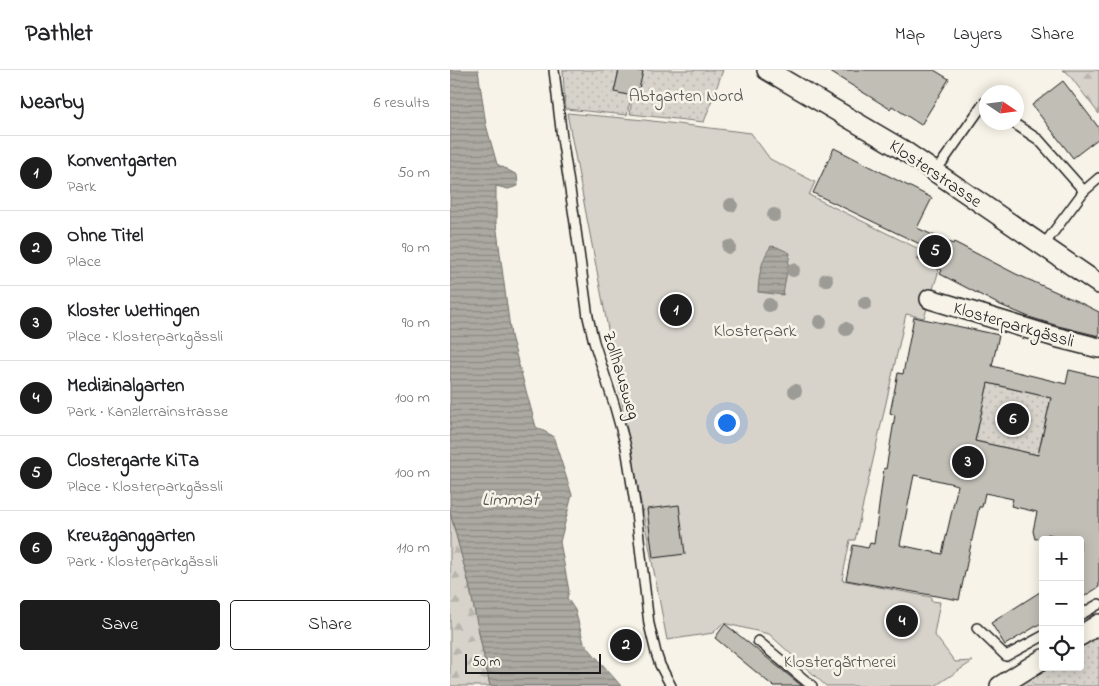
<!DOCTYPE html>
<meta charset="utf-8">
<style>
body{margin:0;font-family:"Indie Flower",sans-serif;background:#f2f2f2;color:#202124}
.controls{position:absolute;right:15px;bottom:15px;display:grid;overflow:hidden;border-radius:5px;box-shadow:0 2px 12px #0003}
.controls button{width:45px;height:45px;display:grid;place-items:center;padding:0;border:0;border-bottom:1px solid #e0e0e0;background:#fff;color:#202124;font:25px sans-serif}
.compass{position:absolute;left:529px;top:15px;width:45px;height:45px;border-radius:50%;background:#fff;box-shadow:0 2px 12px #0003;rotate:103deg}
.scale{position:absolute;left:15px;bottom:12px;width:136px;box-sizing:border-box;padding-left:5px;border:2px solid #1c1c1c;border-top:0;font-size:14px;line-height:18px;white-space:nowrap;color:#1c1c1c;-webkit-text-stroke:4px #f7f3e8;paint-order:stroke}
.you{position:absolute;left:276px;top:352px;width:18px;height:18px;margin:-12px;border:4px solid #fff;border-radius:50%;background:#1a73e8;box-shadow:0 0 0 8px #1a73e833}
.badge{display:grid;place-items:center;width:32px;height:32px;border-radius:50%;background:#1c1c1c;color:#fff;font-size:16px;font-weight:700}
.pin{position:absolute;translate:-50% -50%;border:2px solid #fff;box-shadow:0 1px 5px #0006}
.list{margin:0;padding:0;list-style:none}
h2{display:flex;justify-content:space-between;align-items:center;height:65px;margin:0;padding:0 20px;font-size:21px}
h2 small{font-size:16px;font-weight:400;color:#757577}
.list li{display:grid;grid-template-columns:32px 1fr auto;gap:15px;align-items:center;box-sizing:border-box;height:75px;padding:0 20px;border-top:1px solid #e0e0e0}
.list b{display:block;font-size:19px;white-space:nowrap}
.list p{margin:0;font-size:16px;white-space:nowrap;color:#757577}
.list em{font-size:16px;font-style:normal;color:#757577}
.actions{display:flex;gap:10px;padding:15px 20px}
.actions a{flex:1;padding:11px 0;border:1px solid #1c1c1c;border-radius:5px;text-align:center;font-size:18px;color:#1c1c1c}
.actions .main{background:#1c1c1c;color:#fff}
.icon{flex:none;width:28px;height:28px;fill:none;stroke:currentColor;stroke-width:2;stroke-linecap:round;stroke-linejoin:round}
.map{position:relative;flex:none;width:649px;height:616px;overflow:hidden}
header{display:flex;align-items:center;gap:30px;box-sizing:border-box;height:70px;padding:0 25px;background:#fff;border-bottom:1px solid #e0e0e0}
header strong{font-size:24px}
nav{display:flex;gap:28px;margin-inline-start:auto;font-size:18px}
main{display:flex}
aside{flex:1;background:#fff}
.map>svg:first-child{display:block}
.grass{fill:url(#grass-dots);stroke:#7a7874}
.forest{fill:url(#forest-firs);stroke:#7a7874}
.park{fill:#d7d3cb;stroke:#7a7874}
.water{fill:url(#water-rules);stroke:#72716c}
.building{fill:#c0beb5;stroke:#1c1c1c;fill-rule:evenodd}
.lines{fill:none;stroke-linecap:round;stroke-linejoin:round}
.service-casing{stroke:#1c1c1c;stroke-width:12}
.minor-casing{stroke:#1c1c1c;stroke-width:22}
.service{stroke:#f7f3e8;stroke-width:9}
.minor{stroke:#f7f3e8;stroke-width:19}
.tree{fill:#9d9b95}
.labels{text-anchor:middle;stroke-width:5;stroke-linejoin:round;paint-order:stroke}
.park-label{font-size:18px;fill:#545351;stroke:#f7f3e8}
.street-label{font-size:18px;fill:#1c1c1c;stroke:#f7f3e8}
.water-label{font-size:19px;font-style:italic;fill:#565452;stroke:#f7f3e8}
</style>
<header>
<strong>Pathlet</strong>
<nav><a>Map</a><a>Layers</a><a>Share</a></nav>
</header>
<main>
<aside>
<h2>Nearby<small>6 results</small></h2>
<ul class="list">
<li><span class="badge">1</span><div><b>Konventgarten</b><p>Park</p></div><em>50 m</em></li>
<li><span class="badge">2</span><div><b>Ohne Titel</b><p>Place</p></div><em>90 m</em></li>
<li><span class="badge">3</span><div><b>Kloster Wettingen</b><p>Place · Klosterparkgässli</p></div><em>90 m</em></li>
<li><span class="badge">4</span><div><b>Medizinalgarten</b><p>Park · Kanzlerrainstrasse</p></div><em>100 m</em></li>
<li><span class="badge">5</span><div><b>Clostergarte KiTa</b><p>Place · Klosterparkgässli</p></div><em>100 m</em></li>
<li><span class="badge">6</span><div><b>Kreuzganggarten</b><p>Park · Klosterparkgässli</p></div><em>110 m</em></li>
</ul>
<div class="actions"><a class="main">Save</a><a>Share</a></div>
</aside>
<div class="map">
<svg width="649" height="616" viewBox="0 0 649 616">
<defs>
<pattern id="grass-dots" width="8" height="8" patternUnits="userSpaceOnUse" patternTransform="scale(1.25)"><rect width="8" height="8" fill="#d7d3cb"/><path d="M2 2h.1M6 6h.1" fill="none" stroke="#b8b5ae" stroke-width="1.8" stroke-linecap="round"/></pattern>
<pattern id="forest-firs" width="22" height="20" patternUnits="userSpaceOnUse" patternTransform="scale(1.25)"><rect width="22" height="20" fill="#d7d3cb"/><path d="M5 1l3.5 6h-7zM16 11l3.5 6h-7z" fill="#b8b5ae"/></pattern>
<pattern id="water-rules" width="6" height="5" patternUnits="userSpaceOnUse" patternTransform="scale(1.25)"><rect width="6" height="5" fill="#aca9a2"/><path d="M0 2.5h6" fill="none" stroke="#8b8983"/></pattern>
</defs>
<rect width="100%" height="100%" fill="#f7f3e8"/>
<filter id="ink" filterUnits="userSpaceOnUse"><feTurbulence type="fractalNoise" baseFrequency=".02" numOctaves="2"/><feDisplacementMap in="SourceGraphic" scale="10" xChannelSelector="R" yChannelSelector="G"/><feConvolveMatrix kernelMatrix="1 2 1 2 8 2 1 2 1" color-interpolation-filters="sRGB"/></filter>
<g filter="url(#ink)">
<!-- grass -->
<g class="grass">
<polygon points="113,0 169,0 164,21 181,26 177,45 115,39"/>
<polygon points="190,0 273,0 254,52 180,44 182,26 187,27"/>
<polygon points="538,313 601,328 588,385 525,371"/>
<polygon points="649,567 649,616 568,616 599,597 630,597 630,578"/>
</g>
<!-- forest -->
<g class="forest">
<polygon points="612,0 649,0 649,44 617,2"/>
<polygon points="0,442 19,514 40,616 0,616"/>
</g>
<!-- park -->
<polygon class="park" points="117,43 194,50 301,63 320,89 365,112 359,125 471,180 466,189 489,200 474,248 456,244 405,470 400,470 392,510 481,527 481,531 490,532 484,564 505,592 523,591 485,616 376,616 319,564 273,553 263,563 217,570"/>
<!-- water -->
<g class="water">
<polygon points="0,0 28,0 36,55 47,94 67,105 68,116 58,119 46,116 46,153 61,266 86,357 103,366 122,425 110,472 119,521 117,528 125,540 134,573 171,616 40,616 19,514 0,442"/>
<path d="M321,176L327,177L340,183L333,225L308,222C309,205 311,190 321,176Z"/>
</g>
<!-- building -->
<g class="building">
<polygon points="169,0 184,0 193,2 187,27 164,22"/>
<polygon points="377,0 484,0 499,9 471,55 442,36 440,39"/>
<polygon points="613,11 649,58 649,68 623,88 582,35"/>
<polygon points="384,78 482,128 467,158 503,174 504,172 566,204 631,233 649,242 649,266 608,256 579,247 548,234 490,204 492,200 468,189 474,176 363,123"/>
<path d="M464,247L549,265L542,296L616,314L619,300L649,307V517L630,529V470H621L598,464L594,468L585,469L583,461L587,442L561,436L563,429L535,423L532,437H529L509,530L396,510L403,475L418,478L420,473L424,474L434,398L436,399L445,345L440,343L448,303L453,304ZM538,313L601,328L588,385L525,371ZM464,405L508,415L492,484L450,475Z"/>
<polygon points="229,435 235,484 203,488 197,439"/>
<polygon points="593,520 593,552 555,575 541,553"/>
<polygon points="275,554 352,616 323,616 265,568"/>
</g>
<g class="lines">
<defs>
<g id="service">
<polyline points="104,0 112,68 124,146 138,247 144,272 164,334 176,377 185,434 199,554 206,583 210,595 221,616"/>
<polyline points="562,52 589,70 634,121"/>
<polyline points="486,101 534,33 536,35"/>
<polyline points="593,176 634,121 649,108"/>
<polyline points="630,545 649,534"/>
<polyline points="527,558 556,586 593,566"/>
<polyline points="308,571 362,616"/>
</g>
<g id="minor">
<polyline points="317,0 453,80 649,214"/>
<polyline points="480,229 605,267 649,278"/>
<polyline points="630,566 649,554"/>
<polyline points="550,616 593,589"/>
</g>
</defs>
<!-- service casing -->
<use href="#service" class="service-casing"/>
<!-- minor casing -->
<use href="#minor" class="minor-casing"/>
<!-- service -->
<use href="#service" class="service"/>
<!-- minor -->
<use href="#minor" class="minor"/>
</g>
<!-- trees -->
<g class="tree">
<circle cx="281" cy="135" r="7"/>
<circle cx="324" cy="145" r="7"/>
<circle cx="279" cy="177" r="7"/>
<circle cx="343" cy="200" r="7"/>
<circle cx="376" cy="210" r="7"/>
<circle cx="415" cy="233" r="7"/>
<circle cx="319" cy="235" r="7"/>
<circle cx="370" cy="252" r="7"/>
<circle cx="396" cy="259" r="7"/>
<circle cx="345" cy="321" r="7"/>
</g>
</g>
<g class="labels">
<!-- park labels -->
<g class="park-label">
<text x="236" y="31">Abtgarten Nord</text>
<text x="305" y="266">Klosterpark</text>
<text x="390" y="597">Klostergärtnerei</text>
</g>
<!-- street labels -->
<g class="street-label">
<text transform="translate(486 103) rotate(34)" y="6">Klosterstrasse</text>
<text transform="translate(564 254) rotate(16)" y="6">Klosterparkgässli</text>
<text transform="translate(172 305) rotate(73)" y="6">Zollhausweg</text>
</g>
<!-- water labels -->
<g class="water-label">
<text x="60" y="435">Limmat</text>
</g>
</g>
</svg>
<div class="controls">
<button>+</button>
<button>−</button>
<button><svg class="icon" aria-label="locate" viewBox="0 0 24 24"><circle cx="12" cy="12" r="6"/><path d="M12 2v4M12 18v4M2 12h4M18 12h4"/></svg></button>
</div>
<svg class="compass" viewBox="-18 -18 36 36"><path d="M0-13l5 13h-10z" fill="#e53935"/><path d="M0 13l5-13h-10z" fill="#757577"/></svg>
<div class="scale">50 m</div>
<div class="you"></div>
<div class="pin badge" style="left:226px;top:240px">1</div>
<div class="pin badge" style="left:176px;top:575px">2</div>
<div class="pin badge" style="left:518px;top:392px">3</div>
<div class="pin badge" style="left:452px;top:551px">4</div>
<div class="pin badge" style="left:485px;top:181px">5</div>
<div class="pin badge" style="left:563px;top:349px">6</div>
</div>
</main>
